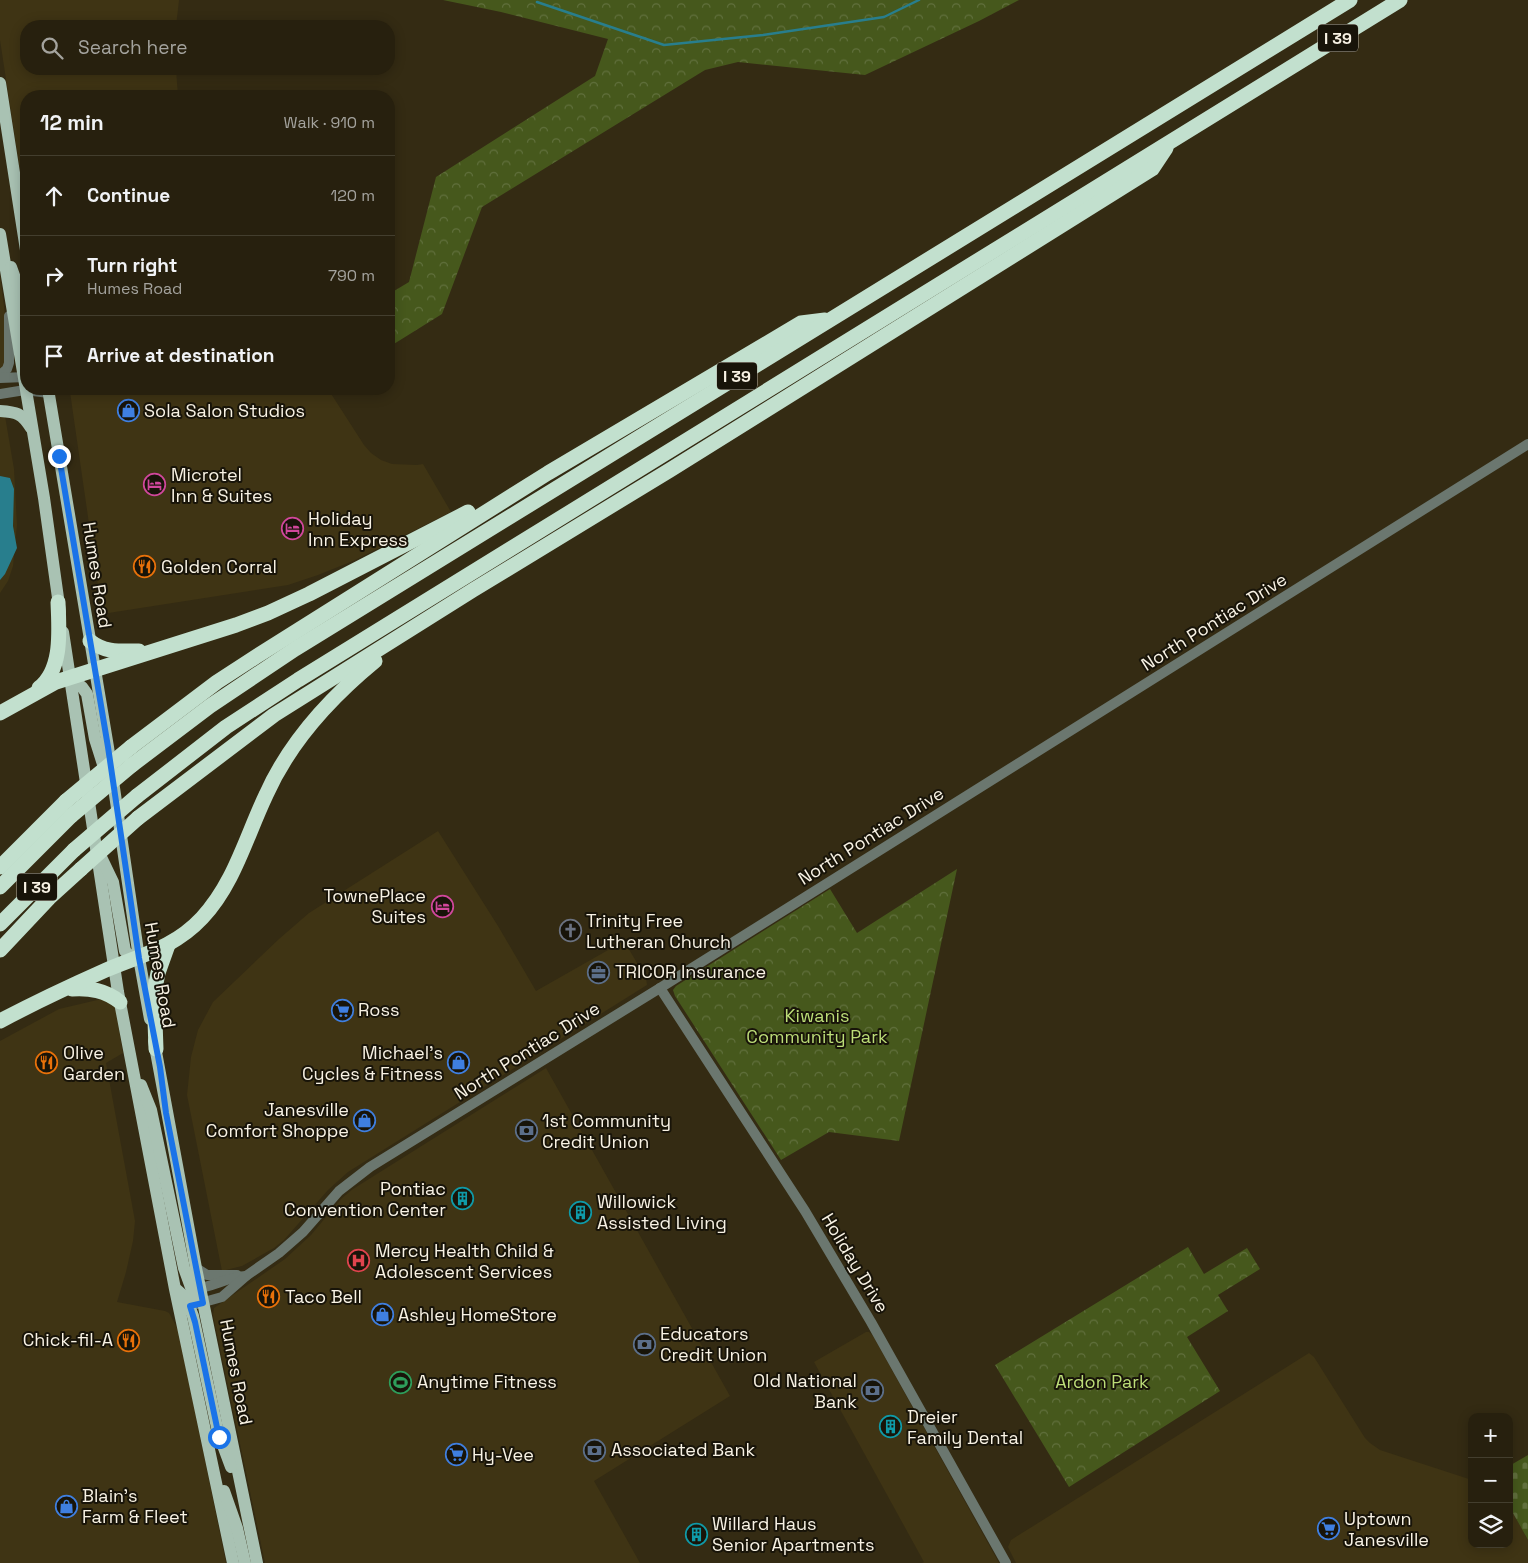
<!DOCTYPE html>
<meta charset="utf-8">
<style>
body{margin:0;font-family:"Space Grotesk",sans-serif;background:#2f2817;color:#f1f3f6}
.controls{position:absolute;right:15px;bottom:15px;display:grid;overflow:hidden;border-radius:10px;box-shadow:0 2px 12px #0003}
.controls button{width:45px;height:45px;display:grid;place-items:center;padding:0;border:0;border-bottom:1px solid #433e2e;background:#27200e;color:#f1f3f6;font:25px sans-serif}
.stop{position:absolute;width:15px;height:15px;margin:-11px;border:4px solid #1a73e8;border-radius:50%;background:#fff}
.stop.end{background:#1a73e8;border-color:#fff;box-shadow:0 1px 5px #0008}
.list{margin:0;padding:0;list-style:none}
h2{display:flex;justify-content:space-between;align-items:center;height:65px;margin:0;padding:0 20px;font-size:21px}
h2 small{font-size:16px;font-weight:400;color:#a4a39e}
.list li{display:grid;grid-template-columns:32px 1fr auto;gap:15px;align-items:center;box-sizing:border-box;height:80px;padding:0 20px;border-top:1px solid #433e2e}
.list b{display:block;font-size:19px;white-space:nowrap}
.list p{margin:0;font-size:16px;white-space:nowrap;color:#a4a39e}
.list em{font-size:16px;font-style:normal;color:#a4a39e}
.icon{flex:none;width:28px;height:28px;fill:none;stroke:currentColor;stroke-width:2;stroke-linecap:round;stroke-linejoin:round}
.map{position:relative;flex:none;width:1528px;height:1563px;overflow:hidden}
.search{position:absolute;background:#27200e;box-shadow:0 2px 12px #0003;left:20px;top:20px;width:375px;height:55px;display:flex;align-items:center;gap:12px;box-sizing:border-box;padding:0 18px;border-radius:20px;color:#a4a39e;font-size:19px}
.panel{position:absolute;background:#27200e;box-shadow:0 2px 12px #0003;left:20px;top:90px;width:375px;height:305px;border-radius:20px}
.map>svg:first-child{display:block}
.built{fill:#3f3414}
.cemetery{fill:url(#cemetery-stones)}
.park{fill:url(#park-crowns)}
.water{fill:#287e8d}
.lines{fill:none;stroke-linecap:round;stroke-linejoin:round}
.stream{stroke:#287e8d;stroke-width:2.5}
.tertiary{stroke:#6b776f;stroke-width:10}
.primary{stroke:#a9c2b3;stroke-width:12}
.motorway{stroke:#c2e0ce;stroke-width:15}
.motorway-bridge{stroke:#c2e0ce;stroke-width:15}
.route{stroke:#1a73e8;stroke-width:6}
.labels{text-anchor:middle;stroke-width:4;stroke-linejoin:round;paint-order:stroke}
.shield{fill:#181409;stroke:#b5afa2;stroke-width:1}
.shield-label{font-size:16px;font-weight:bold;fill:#f8f2e4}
.poi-label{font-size:18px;fill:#f8f2e4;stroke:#181409;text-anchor:start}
.street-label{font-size:18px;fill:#f8f2e4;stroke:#181409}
.park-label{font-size:18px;fill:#bcdd78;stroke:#181409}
</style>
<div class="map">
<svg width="1528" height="1563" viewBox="0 0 1528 1563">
<defs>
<pattern id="cemetery-stones" width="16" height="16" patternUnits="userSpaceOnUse" patternTransform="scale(1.25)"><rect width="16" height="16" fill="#46581c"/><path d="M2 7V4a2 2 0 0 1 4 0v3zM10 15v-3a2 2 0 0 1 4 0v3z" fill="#61703d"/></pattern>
<pattern id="park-crowns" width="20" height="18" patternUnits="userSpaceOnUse" patternTransform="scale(1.25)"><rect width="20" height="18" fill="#46581c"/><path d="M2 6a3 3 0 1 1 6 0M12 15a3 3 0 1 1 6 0" fill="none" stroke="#61703d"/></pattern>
</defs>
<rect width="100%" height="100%" fill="#342b13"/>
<!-- built -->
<g class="built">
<polygon points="0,0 179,0 176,26 26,26 26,69 176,69 178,96 26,96 26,210 0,40"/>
<polygon points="0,275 5,314 6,363 0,371"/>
<polygon points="78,389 328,389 364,445 371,453 381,460 392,464 417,465 423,464 451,512 353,561 318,575 288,585 102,614 70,392"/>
<polygon points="0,416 5,416 14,469 17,525 13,566 8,581 0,593"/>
<polygon points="438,831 498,926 536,991 624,941 646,978 647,985 348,1172 328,1190 284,1240 274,1248 242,1266 222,1271 187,1095 191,1057 198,1030 213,1002 279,939 309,913"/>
<polygon points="110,997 115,1006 123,1053 106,1063 135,1221 133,1241 126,1272 117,1302 165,1311 169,1313 174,1322 179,1332 226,1563 0,1563 0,1041 59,1009"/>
<polygon points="546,1068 730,1396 594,1481 640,1563 265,1563 213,1315 214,1308 285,1259 311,1235 341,1199 353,1189"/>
<polygon points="866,1332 869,1332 873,1336 999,1563 922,1563 924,1562 814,1362"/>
<polygon points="1309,1353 1314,1357 1365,1438 1370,1443 1380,1450 1472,1480 1472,1544 1509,1544 1509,1506 1528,1540 1528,1563 1016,1563 1008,1547 1011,1540"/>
</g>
<!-- cemetery -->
<polygon class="cemetery" points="1528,1455 1528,1540 1509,1506 1509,1466"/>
<!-- park -->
<g class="park">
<polygon points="443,0 1019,0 979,21 865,75 738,62 705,70 482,207 442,314 389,347 389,294 409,282 436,177 595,76 608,39 501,12"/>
<polygon points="957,869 899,1141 829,1132 781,1160 675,996 673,990 676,986 830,889 857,933"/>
<polygon points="1188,1247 1204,1274 1247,1248 1260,1269 1218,1295 1228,1311 1187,1337 1220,1391 1069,1487 995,1365"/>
</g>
<!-- water -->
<polygon class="water" points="0,476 10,478 14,489 13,526 17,548 5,574 0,580"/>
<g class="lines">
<!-- stream -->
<polyline class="stream" points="537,2 664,45 763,35 884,17 919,0"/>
<!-- tertiary -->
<g class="tertiary">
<polyline points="0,375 7,369 9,363 9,316"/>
<polyline points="0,378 26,377"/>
<polyline points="0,394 25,390 49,393"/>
<polyline points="660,988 805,1211 871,1322 1006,1563"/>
<polyline points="196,1268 207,1275 237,1275"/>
<path d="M193,1289C212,1288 229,1276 246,1276"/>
<polyline points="197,1304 222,1297 246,1276 279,1253 303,1232 339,1191 370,1167 660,988 1528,444"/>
</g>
<!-- primary -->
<g class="primary">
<polyline points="0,83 26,250"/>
<polyline points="0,234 44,498 60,612"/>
<polyline points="11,267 21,295 26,327"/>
<polyline points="48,389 108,747 139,958 150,1019"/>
<path d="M0,411C16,412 22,413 31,428"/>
<polyline points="63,632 118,992 175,1289 233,1563"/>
<polyline points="70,677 82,687 87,694 95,739 107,777"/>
<polyline points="101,857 113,882 125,951 130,956 139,958"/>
<polyline points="154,1041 196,1268 257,1563"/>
<polyline points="141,1085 151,1110 184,1268 193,1293 201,1302"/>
<polyline points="177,1290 186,1298 193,1316 218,1432 231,1467"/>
<polyline points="224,1491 237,1528 245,1563"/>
</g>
<!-- motorway -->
<g class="motorway">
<path d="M90,641C105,653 121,651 139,651"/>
<path d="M39,688C63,669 59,630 58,602"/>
<polyline points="0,713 56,682 236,625 268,613 309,594 468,512"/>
<polyline points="131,747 217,682 257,656 548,473 801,323 825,320"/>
<polyline points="132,765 210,706 295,649 1350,0"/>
<polyline points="137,796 226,727 298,680 1400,0"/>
<polyline points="138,818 274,715 473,590 670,470 1152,169 1166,148"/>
<polyline points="0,867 66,801"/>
<polyline points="0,887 71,816"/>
<polyline points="0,924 74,850"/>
<polyline points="0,950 49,898 81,869"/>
<path d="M72,989C90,988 105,990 120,1002"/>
<path d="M0,1021C34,1003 70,986 106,970C141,955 174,948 202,918C234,884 246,837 266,795C290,741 330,698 375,661"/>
<polyline points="156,1049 154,993 158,973 168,945"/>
</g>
<!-- motorway-bridge -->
<g class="motorway-bridge">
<polyline points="66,801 131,747"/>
<polyline points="71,816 132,765"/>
<polyline points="74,850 137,796"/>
<polyline points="81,869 138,818"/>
</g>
</g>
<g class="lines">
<!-- route -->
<polyline class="route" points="59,456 108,747 139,958 160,1067 166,1113 203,1303 190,1306 195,1322 219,1437"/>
</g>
<!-- icons -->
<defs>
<symbol id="shop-ring" viewBox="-11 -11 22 22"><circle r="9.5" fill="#181409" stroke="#3f7fe0" stroke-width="1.5"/><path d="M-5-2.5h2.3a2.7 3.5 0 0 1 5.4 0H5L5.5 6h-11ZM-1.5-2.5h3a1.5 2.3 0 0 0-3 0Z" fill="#3f7fe0"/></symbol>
<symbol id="hotel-ring" viewBox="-11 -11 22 22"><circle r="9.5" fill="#181409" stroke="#d1479c" stroke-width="1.5"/><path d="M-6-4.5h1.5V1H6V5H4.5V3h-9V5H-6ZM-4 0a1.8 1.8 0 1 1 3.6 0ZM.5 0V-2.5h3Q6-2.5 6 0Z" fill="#d1479c"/></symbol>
<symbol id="restaurant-ring" viewBox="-11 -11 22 22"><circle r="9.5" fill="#181409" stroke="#e8710a" stroke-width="1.5"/><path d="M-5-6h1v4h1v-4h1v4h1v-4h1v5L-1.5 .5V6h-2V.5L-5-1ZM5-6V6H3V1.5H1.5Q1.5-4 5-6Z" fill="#e8710a"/></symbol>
<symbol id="church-ring" viewBox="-11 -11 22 22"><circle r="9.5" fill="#181409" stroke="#6b7280" stroke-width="1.5"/><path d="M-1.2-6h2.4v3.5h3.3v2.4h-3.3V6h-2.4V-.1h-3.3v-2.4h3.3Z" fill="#6b7280"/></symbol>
<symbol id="office-ring" viewBox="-11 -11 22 22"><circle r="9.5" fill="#181409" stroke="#5c6f8a" stroke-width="1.5"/><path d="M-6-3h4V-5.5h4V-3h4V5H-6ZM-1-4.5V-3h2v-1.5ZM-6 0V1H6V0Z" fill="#5c6f8a"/></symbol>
<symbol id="supermarket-ring" viewBox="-11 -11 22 22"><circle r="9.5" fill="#181409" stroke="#3f7fe0" stroke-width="1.5"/><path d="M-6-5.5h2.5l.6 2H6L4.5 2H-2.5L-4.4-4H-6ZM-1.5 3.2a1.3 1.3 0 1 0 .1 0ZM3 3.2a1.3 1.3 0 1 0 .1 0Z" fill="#3f7fe0"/></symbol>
<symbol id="bank-ring" viewBox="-11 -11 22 22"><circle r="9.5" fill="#181409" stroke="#5c6f8a" stroke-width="1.5"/><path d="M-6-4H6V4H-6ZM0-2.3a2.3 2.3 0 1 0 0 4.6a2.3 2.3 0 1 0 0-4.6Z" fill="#5c6f8a"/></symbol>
<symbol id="building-ring" viewBox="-11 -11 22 22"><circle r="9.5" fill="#181409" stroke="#0f9aa8" stroke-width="1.5"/><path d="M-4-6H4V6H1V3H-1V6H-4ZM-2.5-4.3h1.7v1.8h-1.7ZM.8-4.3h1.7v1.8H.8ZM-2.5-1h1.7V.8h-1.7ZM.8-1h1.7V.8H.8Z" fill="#0f9aa8"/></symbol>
<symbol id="hospital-ring" viewBox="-11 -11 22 22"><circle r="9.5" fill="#181409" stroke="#e0444e" stroke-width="1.5"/><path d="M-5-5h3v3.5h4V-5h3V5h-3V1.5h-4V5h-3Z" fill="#e0444e"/></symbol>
<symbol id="stadium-ring" viewBox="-11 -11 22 22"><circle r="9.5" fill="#181409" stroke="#2e9e5b" stroke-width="1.5"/><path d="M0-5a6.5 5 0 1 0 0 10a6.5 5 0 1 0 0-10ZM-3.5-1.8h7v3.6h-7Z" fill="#2e9e5b"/></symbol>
</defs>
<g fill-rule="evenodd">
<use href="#shop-ring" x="116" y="398" width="25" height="25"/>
<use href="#hotel-ring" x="142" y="472" width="25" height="25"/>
<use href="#hotel-ring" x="280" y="516" width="25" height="25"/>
<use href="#restaurant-ring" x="132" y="554" width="25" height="25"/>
<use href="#hotel-ring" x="430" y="894" width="25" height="25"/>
<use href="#church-ring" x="558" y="918" width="25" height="25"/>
<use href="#office-ring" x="586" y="960" width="25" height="25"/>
<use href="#supermarket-ring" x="330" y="998" width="25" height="25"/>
<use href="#restaurant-ring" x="34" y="1050" width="25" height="25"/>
<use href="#shop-ring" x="446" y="1050" width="25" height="25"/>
<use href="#shop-ring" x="352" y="1108" width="25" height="25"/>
<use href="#bank-ring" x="514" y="1118" width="25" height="25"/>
<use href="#building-ring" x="450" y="1186" width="25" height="25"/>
<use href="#building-ring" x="568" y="1200" width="25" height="25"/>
<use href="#hospital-ring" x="346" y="1248" width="25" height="25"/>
<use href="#restaurant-ring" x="256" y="1284" width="25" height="25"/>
<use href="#shop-ring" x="370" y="1302" width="25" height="25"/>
<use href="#restaurant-ring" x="116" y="1328" width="25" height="25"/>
<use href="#bank-ring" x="632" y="1332" width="25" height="25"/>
<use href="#stadium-ring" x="388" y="1370" width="25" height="25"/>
<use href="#bank-ring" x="860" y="1378" width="25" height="25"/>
<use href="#building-ring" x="878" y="1414" width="25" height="25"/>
<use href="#bank-ring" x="582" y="1438" width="25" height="25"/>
<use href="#supermarket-ring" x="444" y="1442" width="25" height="25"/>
<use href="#shop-ring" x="54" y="1494" width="25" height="25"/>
<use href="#supermarket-ring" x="1316" y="1516" width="25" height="25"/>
<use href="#building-ring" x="684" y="1522" width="25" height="25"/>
</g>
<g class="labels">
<!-- shield labels -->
<g class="shield">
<rect x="1318" y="24.5" width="40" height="27" rx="4"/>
<rect x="717" y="362.5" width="40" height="27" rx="4"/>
<rect x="17" y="873.5" width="40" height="27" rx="4"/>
</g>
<g class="shield-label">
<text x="1338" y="44">I 39</text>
<text x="737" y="382">I 39</text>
<text x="37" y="893">I 39</text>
</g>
<!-- poi labels -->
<g class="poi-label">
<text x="144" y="417">Sola Salon Studios</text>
<text x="171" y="481">Microtel<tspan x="171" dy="21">Inn &amp; Suites</tspan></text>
<text x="308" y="525">Holiday<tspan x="308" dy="21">Inn Express</tspan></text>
<text x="161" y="573">Golden Corral</text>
<text x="426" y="902" text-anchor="end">TownePlace<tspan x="426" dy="21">Suites</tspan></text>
<text x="586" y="927">Trinity Free<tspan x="586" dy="21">Lutheran Church</tspan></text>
<text x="615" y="978">TRICOR Insurance</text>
<text x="358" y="1016">Ross</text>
<text x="63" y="1059">Olive<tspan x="63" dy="21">Garden</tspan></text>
<text x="443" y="1059" text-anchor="end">Michael's<tspan x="443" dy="21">Cycles &amp; Fitness</tspan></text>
<text x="349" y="1116" text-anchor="end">Janesville<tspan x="349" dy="21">Comfort Shoppe</tspan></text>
<text x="542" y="1127">1st Community<tspan x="542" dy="21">Credit Union</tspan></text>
<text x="446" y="1195" text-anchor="end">Pontiac<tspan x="446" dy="21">Convention Center</tspan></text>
<text x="597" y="1208">Willowick<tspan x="597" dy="21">Assisted Living</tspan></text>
<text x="375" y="1257">Mercy Health Child &amp;<tspan x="375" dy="21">Adolescent Services</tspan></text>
<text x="285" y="1303">Taco Bell</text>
<text x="398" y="1321">Ashley HomeStore</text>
<text x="660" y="1340">Educators<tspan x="660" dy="21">Credit Union</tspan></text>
<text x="113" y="1346" text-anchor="end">Chick-fil-A</text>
<text x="857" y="1387" text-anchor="end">Old National<tspan x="857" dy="21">Bank</tspan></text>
<text x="417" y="1388">Anytime Fitness</text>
<text x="907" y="1423">Dreier<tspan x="907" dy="21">Family Dental</tspan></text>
<text x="611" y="1456">Associated Bank</text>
<text x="472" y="1461">Hy-Vee</text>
<text x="82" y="1502">Blain's<tspan x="82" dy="21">Farm &amp; Fleet</tspan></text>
<text x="1344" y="1525">Uptown<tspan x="1344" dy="21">Janesville</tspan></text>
<text x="712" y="1530">Willard Haus<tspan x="712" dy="21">Senior Apartments</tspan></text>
</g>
<!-- street labels -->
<g class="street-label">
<text transform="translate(97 575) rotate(81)" y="6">Humes Road</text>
<text transform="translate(1214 622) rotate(-32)" y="6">North Pontiac Drive</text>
<text transform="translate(871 836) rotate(-32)" y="6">North Pontiac Drive</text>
<text transform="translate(160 975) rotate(80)" y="6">Humes Road</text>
<text transform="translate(527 1051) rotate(-32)" y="6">North Pontiac Drive</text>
<text transform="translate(855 1263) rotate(59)" y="6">Holiday Drive</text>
<text transform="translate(236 1372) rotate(79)" y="6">Humes Road</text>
</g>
<!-- park labels -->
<g class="park-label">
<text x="817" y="1022">Kiwanis<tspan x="817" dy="21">Community Park</tspan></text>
<text x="1102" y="1388">Ardon Park</text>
</g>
</g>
</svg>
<div class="controls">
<button>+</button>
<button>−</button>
<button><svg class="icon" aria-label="layers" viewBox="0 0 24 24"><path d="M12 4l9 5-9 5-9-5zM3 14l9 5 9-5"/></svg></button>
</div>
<div class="stop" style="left:219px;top:1437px"></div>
<div class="stop end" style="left:59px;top:456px"></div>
<div class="search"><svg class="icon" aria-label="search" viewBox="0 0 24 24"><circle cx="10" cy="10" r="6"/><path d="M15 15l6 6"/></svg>Search here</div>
<section class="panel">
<h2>12 min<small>Walk · 910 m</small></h2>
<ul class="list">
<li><svg class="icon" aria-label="ahead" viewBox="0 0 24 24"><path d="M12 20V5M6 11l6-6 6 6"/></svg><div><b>Continue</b></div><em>120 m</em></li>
<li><svg class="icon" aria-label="right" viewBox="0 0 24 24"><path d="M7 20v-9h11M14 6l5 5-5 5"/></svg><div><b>Turn right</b><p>Humes Road</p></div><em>790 m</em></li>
<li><svg class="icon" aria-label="arrive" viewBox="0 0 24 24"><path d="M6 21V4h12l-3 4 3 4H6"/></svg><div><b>Arrive at destination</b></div></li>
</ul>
</section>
</div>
